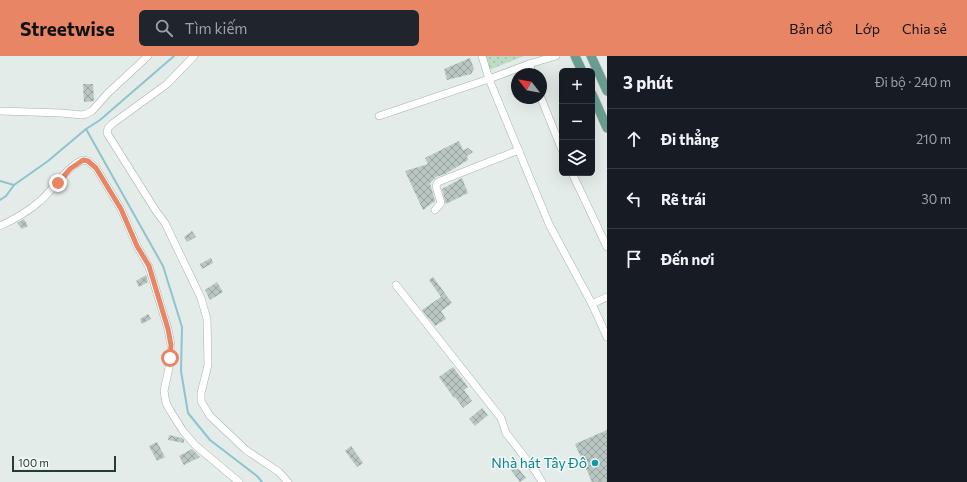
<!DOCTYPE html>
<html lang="vi">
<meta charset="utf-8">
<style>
body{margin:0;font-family:Commissioner,sans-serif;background:#20242c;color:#f1f3f6}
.controls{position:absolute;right:12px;top:12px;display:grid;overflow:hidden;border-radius:6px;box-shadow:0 4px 16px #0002}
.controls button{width:36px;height:36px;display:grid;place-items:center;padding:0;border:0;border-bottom:1px solid #363941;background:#171b24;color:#f1f3f6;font:20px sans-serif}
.compass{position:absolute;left:511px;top:12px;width:36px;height:36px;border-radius:50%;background:#171b24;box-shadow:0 4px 16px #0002;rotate:301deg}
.scale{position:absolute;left:12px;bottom:10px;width:104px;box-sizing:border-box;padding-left:4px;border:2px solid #243c35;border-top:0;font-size:11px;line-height:14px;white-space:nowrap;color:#243c35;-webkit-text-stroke:3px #f3f9f6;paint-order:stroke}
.stop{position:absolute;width:12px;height:12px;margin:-9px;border:3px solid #e78565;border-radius:50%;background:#fff}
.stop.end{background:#e78565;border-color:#fff;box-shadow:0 1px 4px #0008}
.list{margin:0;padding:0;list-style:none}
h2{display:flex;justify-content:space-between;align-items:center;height:52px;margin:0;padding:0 16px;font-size:17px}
h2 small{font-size:13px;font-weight:400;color:#9ea1a6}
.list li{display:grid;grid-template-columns:26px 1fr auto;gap:12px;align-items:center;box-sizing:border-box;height:60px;padding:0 16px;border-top:1px solid #363941}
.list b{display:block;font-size:15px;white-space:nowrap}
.list em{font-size:13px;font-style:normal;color:#9ea1a6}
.icon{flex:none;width:22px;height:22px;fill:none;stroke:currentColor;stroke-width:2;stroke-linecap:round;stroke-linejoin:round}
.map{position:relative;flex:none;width:607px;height:426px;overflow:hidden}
header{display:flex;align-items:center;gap:24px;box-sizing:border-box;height:56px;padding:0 20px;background:#e78565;color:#111}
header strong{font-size:19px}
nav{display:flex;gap:22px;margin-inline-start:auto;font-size:14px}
.search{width:280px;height:36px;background:#20242c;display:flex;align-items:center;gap:10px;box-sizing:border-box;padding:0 14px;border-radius:6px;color:#9ea1a6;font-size:15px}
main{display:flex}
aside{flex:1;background:#171b24}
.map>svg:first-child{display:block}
.green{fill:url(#green-dots)}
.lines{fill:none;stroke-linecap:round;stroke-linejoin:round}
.stream{stroke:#8fc3cd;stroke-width:2}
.building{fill:url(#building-cross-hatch)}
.minor-casing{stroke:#a6b4af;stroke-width:8}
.major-casing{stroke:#c2c8c6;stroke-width:10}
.minor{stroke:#fff;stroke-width:7}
.major{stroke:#6b9e91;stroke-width:9}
.route{stroke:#e78565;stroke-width:5}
.culture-dot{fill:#0f9aa8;stroke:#f3f9f6;stroke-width:1.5}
.labels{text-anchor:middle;stroke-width:3;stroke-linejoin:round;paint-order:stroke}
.culture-label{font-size:14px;fill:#0d838f;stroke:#f3f9f6;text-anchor:end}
</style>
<header>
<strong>Streetwise</strong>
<div class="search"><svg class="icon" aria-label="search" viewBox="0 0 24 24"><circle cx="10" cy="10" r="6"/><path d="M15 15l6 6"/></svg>Tìm kiếm</div>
<nav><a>Bản đồ</a><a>Lớp</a><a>Chia sẻ</a></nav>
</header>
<main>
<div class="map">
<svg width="607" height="426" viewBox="0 0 607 426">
<defs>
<pattern id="green-dots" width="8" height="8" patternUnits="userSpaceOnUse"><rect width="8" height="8" fill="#bedbc6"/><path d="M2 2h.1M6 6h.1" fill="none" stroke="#a3bdab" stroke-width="1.8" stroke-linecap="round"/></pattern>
<pattern id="building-cross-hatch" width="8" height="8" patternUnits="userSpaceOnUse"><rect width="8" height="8" fill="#b9c6c1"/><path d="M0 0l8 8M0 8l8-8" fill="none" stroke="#96a29e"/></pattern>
</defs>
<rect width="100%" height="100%" fill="#e3ece8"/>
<!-- green -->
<polygon class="green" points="485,0 524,0 489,14"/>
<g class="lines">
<!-- stream -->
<g class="stream">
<polyline points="86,73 100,64 174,0"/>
<polyline points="0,125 14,129"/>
<polyline points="0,144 6,140 14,129 48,105 86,73 163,210 182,271 181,315 188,357 210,384 257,420 262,426"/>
</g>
</g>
<!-- building -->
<g class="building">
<polygon points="470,2 474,13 471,18 447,24 444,13"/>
<polygon points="83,28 93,28 94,45 84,46"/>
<polygon points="459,85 463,94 468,92 473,96 467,100 468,104 445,118 436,121 430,127 435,145 423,154 405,115 428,108 425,102"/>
<polygon points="462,122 468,137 446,148 442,133"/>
<polygon points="24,163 28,170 22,173 17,167"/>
<polygon points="192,175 196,181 187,186 184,181"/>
<polygon points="211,202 213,207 202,213 200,208"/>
<polygon points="146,219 148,226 139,231 136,225"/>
<polygon points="433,221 452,247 441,255 446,263 435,270 430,263 429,263 422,254 441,241 429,224"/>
<polygon points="217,226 223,236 210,244 205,234"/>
<polygon points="148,258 151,263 142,268 140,263"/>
<polygon points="453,311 468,331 464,334 472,345 463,352 455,341 454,342 439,321"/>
<polygon points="482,352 488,359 475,370 469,363"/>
<polygon points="607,374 607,426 592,426 575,388"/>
<polygon points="169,379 182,382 184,384 184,387 168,384"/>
<polygon points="157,386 165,401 157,405 149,390"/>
<polygon points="351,390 363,407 357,411 345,395"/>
<polygon points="192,393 200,401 184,409 179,400"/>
<polygon points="516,410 526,422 520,426 511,414"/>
</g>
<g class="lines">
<defs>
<g id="minor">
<polyline points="194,0 167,28 112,68 108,72 107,77 156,155 165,167 201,242 207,263 208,309 201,337 201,345 210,360 246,394 279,416 288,426"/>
<polyline points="482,0 489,23 549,168 592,248 607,281"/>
<polyline points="529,8 533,18"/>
<polyline points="541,42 562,94"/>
<polyline points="0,55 61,57 82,59 86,58 92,55 108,37 148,0"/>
<polyline points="379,60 489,23 529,8 556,0"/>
<polyline points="572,117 607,191"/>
<polyline points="435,154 441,147 436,130 438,126 519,94"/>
<path d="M0,170C15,163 28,156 40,145C55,132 65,112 83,104L88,105L96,112L121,153L137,190L149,211L168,273L171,289V302L164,335L166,347L171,356L183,375L195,389L239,426"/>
<polyline points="396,229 501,362 506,377 536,416 542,426"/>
<polyline points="592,248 607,241"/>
</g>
<g id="major">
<polyline points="575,0 582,15"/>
<polyline points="591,0 607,35"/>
<polyline points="592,38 607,72"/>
</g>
</defs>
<!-- minor casing -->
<use href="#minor" class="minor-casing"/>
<!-- major casing -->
<use href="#major" class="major-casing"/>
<!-- minor -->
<use href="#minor" class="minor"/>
<!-- major -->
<use href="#major" class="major"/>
</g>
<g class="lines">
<!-- route -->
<polyline class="route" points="58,127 70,113 83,104 88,105 96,112 121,153 137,190 149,210 168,273 171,289 170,302"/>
</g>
<!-- markers -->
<circle class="culture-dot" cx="595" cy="407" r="4"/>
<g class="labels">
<!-- culture labels -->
<g class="culture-label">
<text x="587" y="412">Nhà hát Tây Đô</text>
</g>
</g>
</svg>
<div class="controls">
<button>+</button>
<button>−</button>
<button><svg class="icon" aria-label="layers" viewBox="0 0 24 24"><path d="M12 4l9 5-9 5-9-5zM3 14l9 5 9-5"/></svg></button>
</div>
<svg class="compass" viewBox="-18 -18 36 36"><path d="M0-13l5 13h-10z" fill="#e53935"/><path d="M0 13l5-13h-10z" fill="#9ea1a6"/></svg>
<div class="scale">100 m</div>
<div class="stop" style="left:170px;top:302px"></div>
<div class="stop end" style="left:58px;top:127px"></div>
</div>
<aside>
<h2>3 phút<small>Đi bộ · 240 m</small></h2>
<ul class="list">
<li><svg class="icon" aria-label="ahead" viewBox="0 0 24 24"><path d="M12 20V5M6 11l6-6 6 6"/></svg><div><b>Đi thẳng</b></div><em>210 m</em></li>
<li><svg class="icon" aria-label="left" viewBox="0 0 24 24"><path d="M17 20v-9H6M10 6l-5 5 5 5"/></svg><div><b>Rẽ trái</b></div><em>30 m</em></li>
<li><svg class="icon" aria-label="arrive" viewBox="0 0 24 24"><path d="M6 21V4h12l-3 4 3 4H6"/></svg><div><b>Đến nơi</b></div></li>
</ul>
</aside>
</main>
